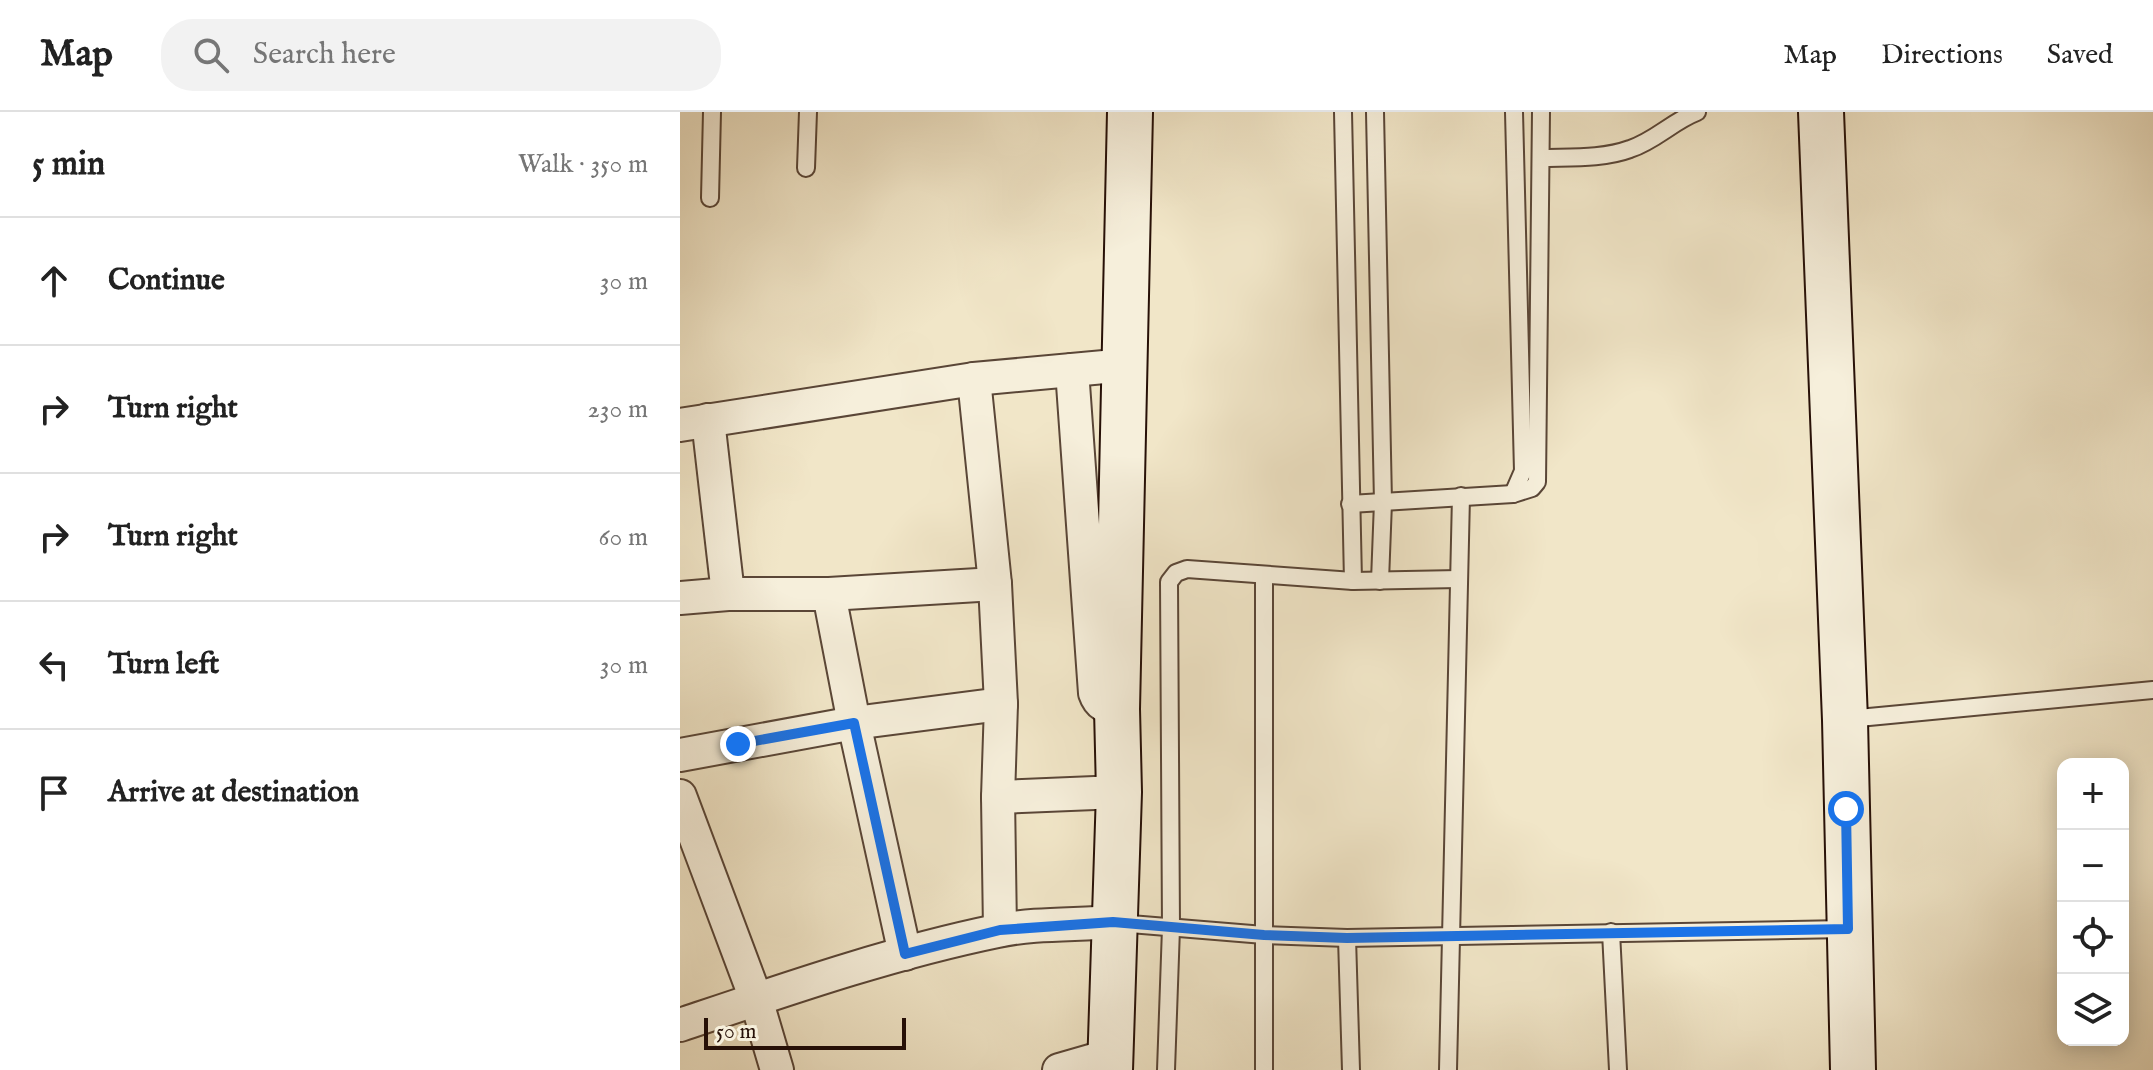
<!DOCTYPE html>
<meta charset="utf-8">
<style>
body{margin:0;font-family:"IM FELL English",serif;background:#f2f2f2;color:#222}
.controls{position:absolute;right:24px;bottom:24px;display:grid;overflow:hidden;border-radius:16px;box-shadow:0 4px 20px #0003}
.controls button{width:72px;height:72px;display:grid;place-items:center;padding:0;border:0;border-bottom:2px solid #e0e0e0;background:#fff;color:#222;font:40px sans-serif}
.scale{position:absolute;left:24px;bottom:20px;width:202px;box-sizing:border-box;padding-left:8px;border:4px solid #271007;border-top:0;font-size:22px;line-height:28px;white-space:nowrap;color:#271007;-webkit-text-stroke:6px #f6efdb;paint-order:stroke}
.stop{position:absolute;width:24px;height:24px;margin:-18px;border:6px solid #1a73e8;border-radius:50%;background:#fff}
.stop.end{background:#1a73e8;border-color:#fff;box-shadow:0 2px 8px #0008}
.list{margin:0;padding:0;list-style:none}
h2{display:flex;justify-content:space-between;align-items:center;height:104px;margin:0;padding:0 32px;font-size:34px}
h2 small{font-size:26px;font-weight:400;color:#767676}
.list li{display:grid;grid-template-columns:52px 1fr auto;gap:24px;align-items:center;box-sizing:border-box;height:128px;padding:0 32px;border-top:2px solid #e0e0e0}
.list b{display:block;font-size:30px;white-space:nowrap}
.list em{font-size:26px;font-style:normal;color:#767676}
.icon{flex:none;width:44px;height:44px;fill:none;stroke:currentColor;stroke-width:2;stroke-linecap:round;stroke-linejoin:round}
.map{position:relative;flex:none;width:1473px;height:958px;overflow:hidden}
header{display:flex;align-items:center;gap:48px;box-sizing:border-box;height:112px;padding:0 40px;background:#fff;border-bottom:2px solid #e0e0e0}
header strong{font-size:38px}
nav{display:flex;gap:44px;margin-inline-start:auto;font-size:28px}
.search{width:560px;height:72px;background:#f2f2f2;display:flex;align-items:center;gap:20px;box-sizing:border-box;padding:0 28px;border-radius:32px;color:#767676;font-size:30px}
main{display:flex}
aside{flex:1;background:#fff}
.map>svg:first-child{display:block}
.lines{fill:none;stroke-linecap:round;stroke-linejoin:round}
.lane-casing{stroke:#5a4637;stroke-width:20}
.street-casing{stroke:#5a4637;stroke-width:36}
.secondary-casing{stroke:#271007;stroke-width:48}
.lane{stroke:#f6efdb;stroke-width:16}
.street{stroke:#f6efdb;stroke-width:32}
.secondary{stroke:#f6efdb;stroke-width:44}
.route{stroke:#1a73e8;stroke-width:10}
</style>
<header>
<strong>Map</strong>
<div class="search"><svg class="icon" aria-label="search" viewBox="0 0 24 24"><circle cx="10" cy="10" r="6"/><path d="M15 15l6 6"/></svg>Search here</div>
<nav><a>Map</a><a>Directions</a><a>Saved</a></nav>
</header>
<main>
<aside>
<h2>5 min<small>Walk · 350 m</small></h2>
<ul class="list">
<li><svg class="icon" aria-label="ahead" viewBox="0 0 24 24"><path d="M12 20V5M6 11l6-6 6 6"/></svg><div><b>Continue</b></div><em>30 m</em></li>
<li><svg class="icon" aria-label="right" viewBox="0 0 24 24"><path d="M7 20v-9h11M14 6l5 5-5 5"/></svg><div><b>Turn right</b></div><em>230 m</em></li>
<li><svg class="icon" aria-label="right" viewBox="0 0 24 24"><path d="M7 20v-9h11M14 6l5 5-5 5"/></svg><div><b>Turn right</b></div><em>60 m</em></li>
<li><svg class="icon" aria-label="left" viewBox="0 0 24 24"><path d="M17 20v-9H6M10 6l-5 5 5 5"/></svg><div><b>Turn left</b></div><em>30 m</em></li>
<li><svg class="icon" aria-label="arrive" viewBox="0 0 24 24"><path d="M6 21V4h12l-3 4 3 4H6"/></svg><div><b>Arrive at destination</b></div></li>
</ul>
</aside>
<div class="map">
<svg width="1473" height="958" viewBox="0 0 1473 958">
<rect width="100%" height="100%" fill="#f1e6c8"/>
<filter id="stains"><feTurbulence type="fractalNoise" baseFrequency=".0025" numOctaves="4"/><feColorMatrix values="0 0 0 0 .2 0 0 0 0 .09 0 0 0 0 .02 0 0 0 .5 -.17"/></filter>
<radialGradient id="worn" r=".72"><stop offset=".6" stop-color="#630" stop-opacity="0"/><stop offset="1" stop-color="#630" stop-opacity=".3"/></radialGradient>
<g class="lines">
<defs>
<g id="lane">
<polyline points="663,0 673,469"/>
<polyline points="695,0 703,390 700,469"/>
<path d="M861,46C890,45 923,47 950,37C975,29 993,9 1017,0"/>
<polyline points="126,56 128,0"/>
<polyline points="30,86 32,0"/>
<polyline points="833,382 843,359 834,0"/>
<polyline points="670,392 833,382 852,376 857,370 861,0"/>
<polyline points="584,464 584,958"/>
<polyline points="1168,607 1473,578"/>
<polyline points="438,811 584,823 667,826 1166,817"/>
<polyline points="931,820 938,958"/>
<polyline points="667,826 671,958"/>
<polyline points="486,958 491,816 489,470 496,461 507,457 673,469 779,467"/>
<polyline points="768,958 781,384"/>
</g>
<g id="street">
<path d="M392,258L415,581C419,593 426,595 437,597"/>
<polyline points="294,267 315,472 321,592 318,685 320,818"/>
<polyline points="28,308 48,482"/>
<polyline points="0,313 294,267 446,253"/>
<polyline points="149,482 174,611 225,842"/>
<polyline points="0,486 48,482 149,482 315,472"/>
<polyline points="0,643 174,611 321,592"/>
<polyline points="0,684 76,887 97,958"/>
<polyline points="318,685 439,680"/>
<path d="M0,913C104,878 210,841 317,819C354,811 395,813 433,810"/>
<polyline points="379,958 431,943"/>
</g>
<g id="secondary">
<polyline points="1141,0 1165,608 1173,958"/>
<polyline points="430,958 439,680 437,597 450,0"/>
</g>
</defs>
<!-- lane casing -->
<use href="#lane" class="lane-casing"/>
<!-- street casing -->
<use href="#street" class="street-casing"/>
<!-- secondary casing -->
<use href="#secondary" class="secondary-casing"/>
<!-- lane -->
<use href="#lane" class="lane"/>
<!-- street -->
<use href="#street" class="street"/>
<!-- secondary -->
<use href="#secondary" class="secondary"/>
</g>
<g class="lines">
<!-- route -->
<polyline class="route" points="58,632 174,611 225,842 320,818 433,810 584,823 667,826 1168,817 1166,697"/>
</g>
<rect width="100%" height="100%" filter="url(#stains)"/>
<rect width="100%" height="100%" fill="url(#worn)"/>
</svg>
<div class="controls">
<button>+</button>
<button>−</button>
<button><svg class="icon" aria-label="locate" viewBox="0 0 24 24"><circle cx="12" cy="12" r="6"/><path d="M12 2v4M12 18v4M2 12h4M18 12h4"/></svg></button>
<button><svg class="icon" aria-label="layers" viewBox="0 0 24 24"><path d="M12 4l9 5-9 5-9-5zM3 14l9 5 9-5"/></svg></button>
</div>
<div class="scale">50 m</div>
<div class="stop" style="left:1166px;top:697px"></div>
<div class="stop end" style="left:58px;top:632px"></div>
</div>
</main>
